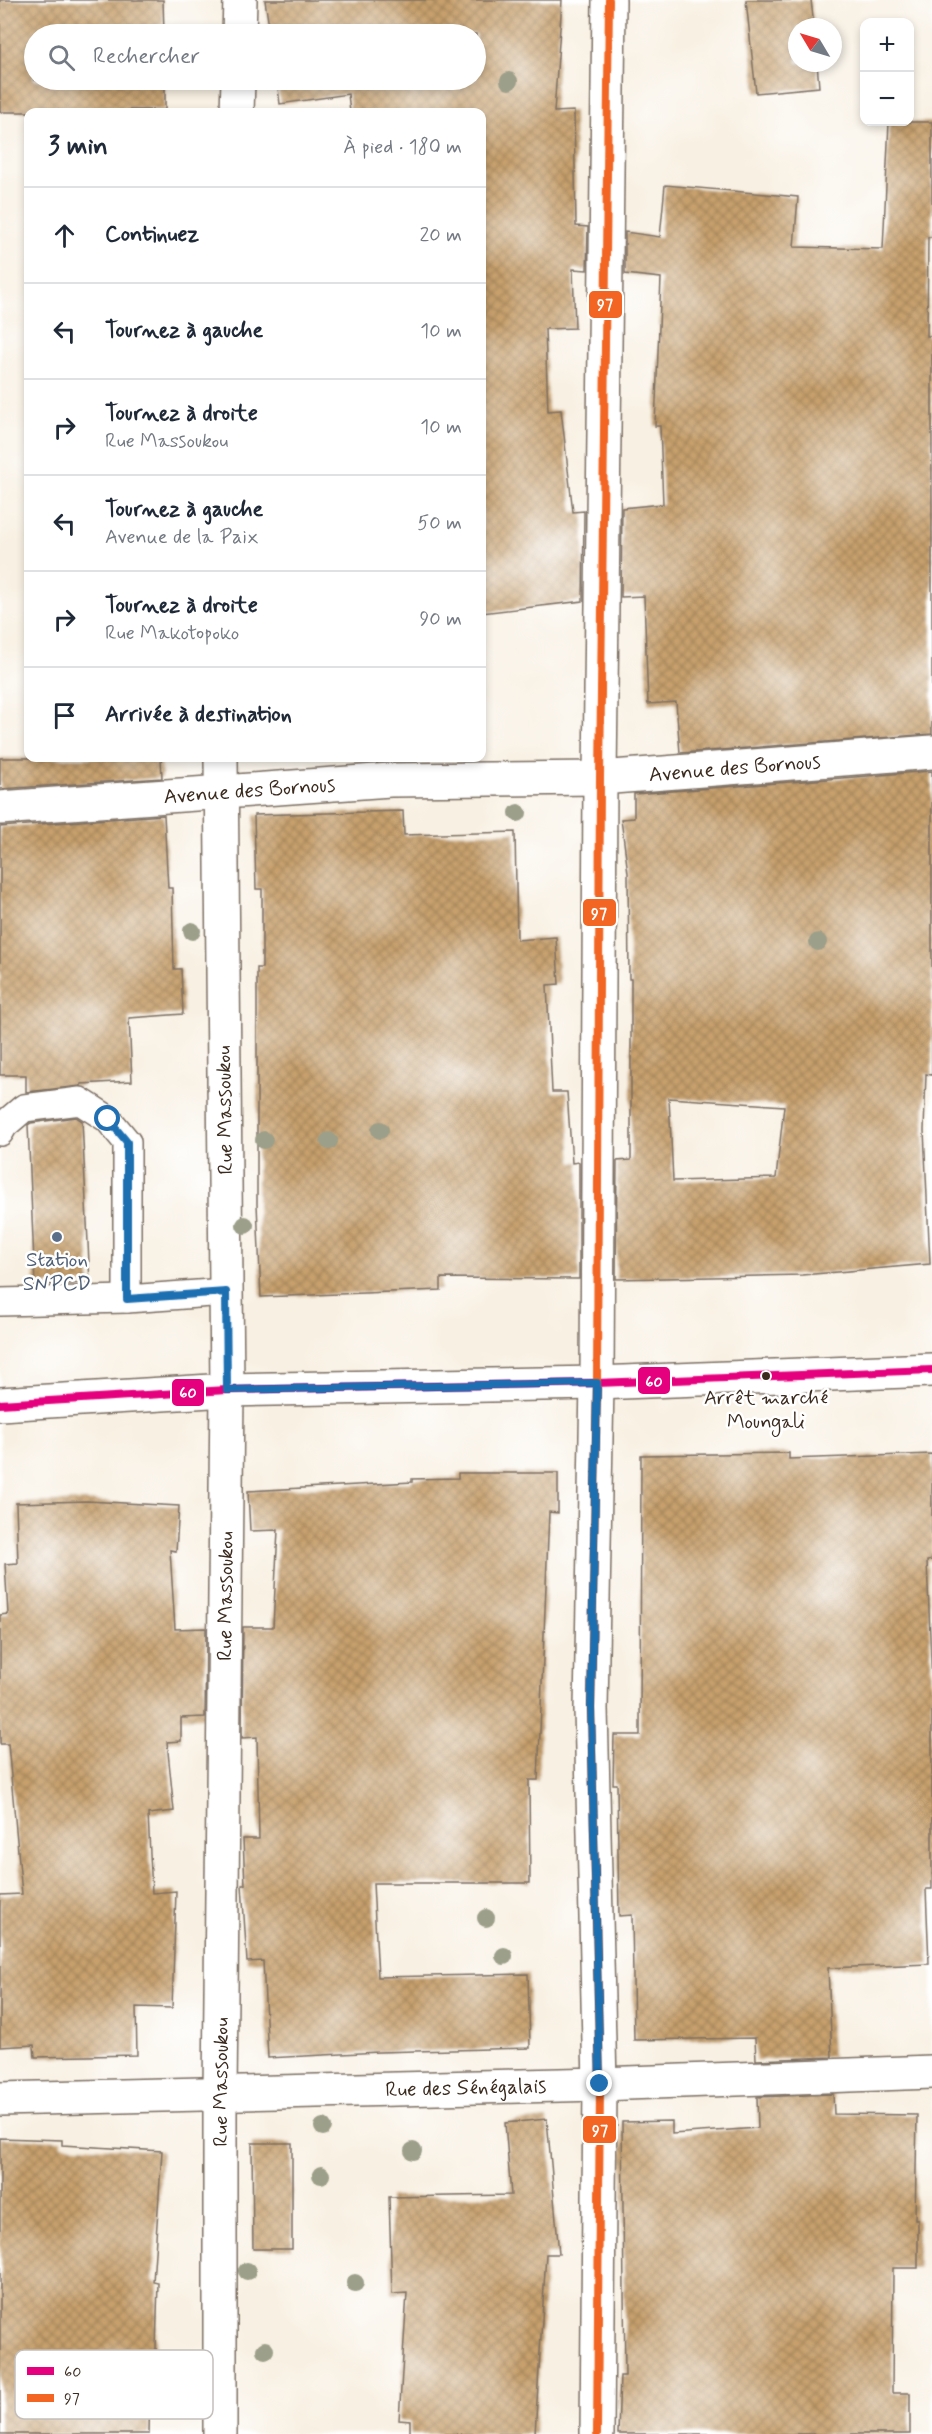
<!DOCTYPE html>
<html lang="fr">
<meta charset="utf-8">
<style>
body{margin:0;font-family:Mynerve,sans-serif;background:#f2f2f3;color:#1f2937}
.controls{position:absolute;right:18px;top:18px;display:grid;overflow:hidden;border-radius:12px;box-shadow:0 3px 9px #0003}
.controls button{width:54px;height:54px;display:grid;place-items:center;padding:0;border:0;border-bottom:2px solid #e0e1e3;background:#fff;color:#1f2937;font:30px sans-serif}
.compass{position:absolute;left:788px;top:18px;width:54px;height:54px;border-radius:50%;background:#fff;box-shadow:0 3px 9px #0003;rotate:308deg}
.stop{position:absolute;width:18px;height:18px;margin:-14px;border:4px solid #1f6fb2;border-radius:50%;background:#fff}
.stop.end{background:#1f6fb2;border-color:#fff;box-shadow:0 2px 6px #0008}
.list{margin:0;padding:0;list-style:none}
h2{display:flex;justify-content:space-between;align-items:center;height:78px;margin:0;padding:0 24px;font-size:26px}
h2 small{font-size:20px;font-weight:400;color:#747a83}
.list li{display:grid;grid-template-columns:39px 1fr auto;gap:18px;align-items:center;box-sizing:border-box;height:96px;padding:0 24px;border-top:2px solid #e0e1e3}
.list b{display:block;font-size:22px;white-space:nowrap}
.list p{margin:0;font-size:20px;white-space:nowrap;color:#747a83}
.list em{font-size:20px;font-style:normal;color:#747a83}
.icon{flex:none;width:33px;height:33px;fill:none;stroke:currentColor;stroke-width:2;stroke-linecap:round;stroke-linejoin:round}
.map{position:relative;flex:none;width:932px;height:2434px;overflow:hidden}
.search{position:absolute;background:#fff;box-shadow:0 3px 9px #0003;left:24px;top:24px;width:462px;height:66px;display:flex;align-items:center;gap:15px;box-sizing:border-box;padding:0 21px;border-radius:33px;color:#747a83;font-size:22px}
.panel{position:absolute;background:#fff;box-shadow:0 3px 9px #0003;left:24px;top:108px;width:462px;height:654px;border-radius:12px}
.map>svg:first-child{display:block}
.building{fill:url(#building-cross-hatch);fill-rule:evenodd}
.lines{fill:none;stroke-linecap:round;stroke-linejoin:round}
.lane-casing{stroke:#7d6f63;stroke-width:30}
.street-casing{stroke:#7d6f63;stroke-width:36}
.secondary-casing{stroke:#7d6f63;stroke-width:36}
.lane{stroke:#fff;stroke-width:27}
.street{stroke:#fff;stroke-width:33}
.secondary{stroke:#fff;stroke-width:33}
.bus-1-casing{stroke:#fff;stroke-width:12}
.bus-2-casing{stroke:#fff;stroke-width:12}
.bus-1{stroke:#e5007d;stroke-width:8}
.bus-2{stroke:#f26522;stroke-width:8}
.tree{fill:#9c9f89}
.route{stroke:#1f6fb2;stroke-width:8}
.service-dot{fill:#5c6f8a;stroke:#fff;stroke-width:2}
.bus-dot{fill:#3b2a1e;stroke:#fff;stroke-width:2}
.labels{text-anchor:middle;stroke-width:5;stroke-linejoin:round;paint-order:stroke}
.bus-label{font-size:20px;fill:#3b2a1e;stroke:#fff}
.street-label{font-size:21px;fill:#3b2a1e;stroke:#fff}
.service-label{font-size:21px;fill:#4e5e75;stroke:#fff}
.key{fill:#fff;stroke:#c4bfbc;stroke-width:1.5}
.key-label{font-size:16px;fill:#3b2a1e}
.line-badge{stroke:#fff;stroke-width:2}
.badge-label{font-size:16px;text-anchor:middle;font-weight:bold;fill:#fff}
</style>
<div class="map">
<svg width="932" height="2434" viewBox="0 0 932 2434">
<defs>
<pattern id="building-cross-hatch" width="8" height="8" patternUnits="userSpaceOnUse" patternTransform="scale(1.5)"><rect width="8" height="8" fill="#c7a06d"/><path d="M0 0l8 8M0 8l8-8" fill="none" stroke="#a38359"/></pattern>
</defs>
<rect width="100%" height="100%" fill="#fff"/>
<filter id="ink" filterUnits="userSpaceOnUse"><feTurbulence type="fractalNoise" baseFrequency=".0167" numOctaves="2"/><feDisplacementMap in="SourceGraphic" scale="12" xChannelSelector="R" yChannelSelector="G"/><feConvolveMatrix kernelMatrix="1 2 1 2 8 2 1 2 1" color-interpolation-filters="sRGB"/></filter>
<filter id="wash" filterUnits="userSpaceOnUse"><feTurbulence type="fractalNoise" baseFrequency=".008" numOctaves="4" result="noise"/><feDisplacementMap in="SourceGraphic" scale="24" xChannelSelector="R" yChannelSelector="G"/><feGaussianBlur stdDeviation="1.35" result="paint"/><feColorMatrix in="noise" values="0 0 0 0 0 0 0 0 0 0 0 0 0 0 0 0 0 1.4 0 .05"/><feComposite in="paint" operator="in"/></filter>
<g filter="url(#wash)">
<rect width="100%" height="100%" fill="#f8f0e2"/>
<g id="blocks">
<!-- building -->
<g class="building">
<polygon points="0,0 163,0 164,34 34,34 34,80 165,80 165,110 128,110 128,112 0,112"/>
<polygon points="265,0 562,0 554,112 574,111 576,226 588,227 587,270 573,269 575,328 545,329 548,411 561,410 573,512 584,511 583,601 482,613 482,112 350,112 348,94 280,104 277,80 476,80 476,34 270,34"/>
<polygon points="746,0 811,0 814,27 797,27 797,63 817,63 819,87 756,93"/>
<polygon points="889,122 932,122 932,237 928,237 927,336 932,336 932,734 680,753 676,702 648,704 644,596 621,597 622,508 663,504 660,426 655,426 661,278 625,274 625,232 660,237 665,185 798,197 794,247 883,249"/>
<polygon points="0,758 161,758 162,778 0,789"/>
<path d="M932,771V1075L926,1074L924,1130L930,1264L802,1275L616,1279L617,1161L631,1160V979H629L628,873L621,819L634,818V794ZM669,1098L784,1106L776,1178L673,1181Z"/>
<polygon points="403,811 404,835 515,832 517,940 556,937 559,984 547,985 552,1092 567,1092 572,1163 579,1162 579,1279 441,1278 441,1290 261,1297 257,1204 257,968 262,968 262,889 256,889 254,815"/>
<polygon points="164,815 168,888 172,888 174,969 181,969 183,1014 129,1018 132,1081 81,1084 81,1086 26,1092 26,1075 0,1075 0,827"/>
<polygon points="76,1117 82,1121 90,1283 35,1285 28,1125 31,1123"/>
<polygon points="789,1453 789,1459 932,1454 932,1560 927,1561 932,1685 932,1889 926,1889 929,1964 828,1968 832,2057 756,2060 755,2038 634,2040 632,1915 619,1916 617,1784 613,1784 614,1735 640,1735 641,1455"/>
<polygon points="458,1473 558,1473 558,1513 549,1512 538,1780 529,1780 530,1883 373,1883 378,1977 528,1974 530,2048 379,2052 268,2058 263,1961 247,1962 242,1885 245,1885 243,1839 259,1839 257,1737 242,1738 243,1627 273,1627 278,1530 250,1531 248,1491 412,1482 412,1479 458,1478"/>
<polygon points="87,1501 179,1506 176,1551 170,1550 175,1629 206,1628 205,1717 181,1718 181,1741 167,1742 174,1811 148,1814 152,1893 176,1891 172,2008 136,2007 137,2055 35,2057 34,2045 0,2047 0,1895 22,1894 8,1744 0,1744 0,1615 8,1614 5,1564 18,1563 16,1503"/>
<polygon points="833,2094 834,2114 917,2115 915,2220 918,2220 918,2268 893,2268 892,2393 910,2393 910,2434 618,2434 620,2376 625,2376 622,2122 672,2121 672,2134 758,2128 757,2097"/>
<polygon points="547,2119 559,2254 546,2254 535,2434 410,2434 410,2421 399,2420 407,2293 392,2294 389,2197 511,2195 505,2123"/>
<polygon points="0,2138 62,2140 62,2145 162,2151 153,2282 158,2283 155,2380 150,2380 149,2434 0,2434"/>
<polygon points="252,2143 292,2143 292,2249 253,2249"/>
</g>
</g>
</g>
<g filter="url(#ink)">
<use href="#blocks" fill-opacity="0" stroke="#7d6f63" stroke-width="1.5"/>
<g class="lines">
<defs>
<g id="lane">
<polyline points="0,1132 4,1125 24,1108 80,1101 108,1119 127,1142 127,1299"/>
<polyline points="0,1302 127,1299 226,1292"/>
</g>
<g id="street">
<polyline points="239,34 240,0"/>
<polyline points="237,112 238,80"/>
<path id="s1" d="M0,808L390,780L600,778L932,752"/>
<path id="s2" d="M0,2099L600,2084L932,2072"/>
<path id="s3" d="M220,2434V2095L227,1390L221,758"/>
<polyline points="597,2434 600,2084 591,1709 597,1383 600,778 609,0"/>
</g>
<polyline id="secondary" points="0,1404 227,1390 597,1383 932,1370"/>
</defs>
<!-- lane casing -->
<use href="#lane" class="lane-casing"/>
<!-- street casing -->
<use href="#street" class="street-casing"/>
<!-- secondary casing -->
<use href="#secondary" class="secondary-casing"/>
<!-- lane -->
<use href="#lane" class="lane"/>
<!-- street -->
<use href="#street" class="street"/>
<!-- secondary -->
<use href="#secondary" class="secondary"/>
<defs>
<polyline id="bus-1" points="0,1404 227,1390 597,1383 932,1370"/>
<polyline id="bus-2" points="597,2434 600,2084 591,1709 597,1383 600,778 609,0"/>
</defs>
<!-- bus-1 casing -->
<use href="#bus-1" class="bus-1-casing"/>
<!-- bus-2 casing -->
<use href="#bus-2" class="bus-2-casing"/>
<!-- bus-1 -->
<use href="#bus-1" class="bus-1"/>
<!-- bus-2 -->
<use href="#bus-2" class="bus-2"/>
</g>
<!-- trees -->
<g class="tree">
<circle cx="509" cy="81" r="9"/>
<circle cx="518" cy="813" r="9"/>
<circle cx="192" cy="931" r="9"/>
<circle cx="818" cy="942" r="9"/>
<circle cx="380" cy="1130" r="9"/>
<circle cx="264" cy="1140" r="9"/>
<circle cx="329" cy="1141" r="9"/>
<circle cx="245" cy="1225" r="9"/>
<circle cx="486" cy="1918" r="9"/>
<circle cx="504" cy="1956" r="9"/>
<circle cx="323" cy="2127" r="9"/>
<circle cx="413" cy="2151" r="9"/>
<circle cx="321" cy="2175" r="9"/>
<circle cx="247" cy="2271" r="9"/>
<circle cx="355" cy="2283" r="9"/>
<circle cx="265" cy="2350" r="9"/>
</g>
</g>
<g class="lines" filter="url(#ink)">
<!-- route -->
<polyline class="route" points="108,1119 127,1142 127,1299 226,1292 227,1390 597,1383 591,1708 600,2084"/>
</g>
<!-- markers -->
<circle class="service-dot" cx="57" cy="1237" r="6"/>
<circle class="bus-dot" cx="766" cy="1376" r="5"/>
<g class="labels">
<!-- bus labels -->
<g class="bus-label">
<text x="766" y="1404">Arrêt marché<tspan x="766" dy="24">Moungali</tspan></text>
</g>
<!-- street labels -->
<g class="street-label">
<text dy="7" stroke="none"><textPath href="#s1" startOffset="736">Avenue des Bornous</textPath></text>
<text dy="7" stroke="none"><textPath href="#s1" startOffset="250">Avenue des Bornous</textPath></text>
<text transform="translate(224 1110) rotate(-91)" y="7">Rue Massoukou</text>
<text dy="7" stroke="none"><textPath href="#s3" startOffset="838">Rue Massoukou</textPath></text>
<text dy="7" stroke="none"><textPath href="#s3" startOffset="352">Rue Massoukou</textPath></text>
<text dy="7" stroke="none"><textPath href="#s2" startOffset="466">Rue des Sénégalais</textPath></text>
</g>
<!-- service labels -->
<g class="service-label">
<text x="57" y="1266">Station<tspan x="57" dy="24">SNPCD</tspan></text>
</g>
</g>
<!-- legend -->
<rect x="15" y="2350" width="198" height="69" rx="9" class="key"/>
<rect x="27" y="2367" width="27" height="8" fill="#e5007d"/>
<rect x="27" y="2394" width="27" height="8" fill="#f26522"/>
<g class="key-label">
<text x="64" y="2377">60</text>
<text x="64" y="2404">97</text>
</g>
<g class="line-badge">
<rect x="588" y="290" width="35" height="29" rx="6" fill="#f26522"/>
<rect x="582" y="898" width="35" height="29" rx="6" fill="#f26522"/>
<rect x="637" y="1366" width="34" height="29" rx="6" fill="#e5007d"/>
<rect x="171" y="1378" width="34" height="29" rx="6" fill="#e5007d"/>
<rect x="582" y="2115" width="35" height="29" rx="6" fill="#f26522"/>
</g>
<g class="badge-label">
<text x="605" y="310">97</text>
<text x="599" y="919">97</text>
<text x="654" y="1387">60</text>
<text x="188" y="1398">60</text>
<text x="600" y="2136">97</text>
</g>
</svg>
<div class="controls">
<button>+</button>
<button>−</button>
</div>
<svg class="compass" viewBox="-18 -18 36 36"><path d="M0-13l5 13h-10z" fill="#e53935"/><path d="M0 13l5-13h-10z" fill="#747a83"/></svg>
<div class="stop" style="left:108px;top:1119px"></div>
<div class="stop end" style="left:600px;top:2084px"></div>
<div class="search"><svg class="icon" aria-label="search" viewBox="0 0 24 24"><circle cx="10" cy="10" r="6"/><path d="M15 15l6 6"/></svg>Rechercher</div>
<section class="panel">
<h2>3 min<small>À pied · 180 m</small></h2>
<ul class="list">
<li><svg class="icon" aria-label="ahead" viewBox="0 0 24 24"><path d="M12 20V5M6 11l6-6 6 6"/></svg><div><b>Continuez</b></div><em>20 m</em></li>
<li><svg class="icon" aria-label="left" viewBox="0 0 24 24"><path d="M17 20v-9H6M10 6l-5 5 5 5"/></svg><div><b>Tournez à gauche</b></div><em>10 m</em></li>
<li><svg class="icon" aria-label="right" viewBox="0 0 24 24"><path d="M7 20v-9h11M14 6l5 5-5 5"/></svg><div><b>Tournez à droite</b><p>Rue Massoukou</p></div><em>10 m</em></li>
<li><svg class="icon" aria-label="left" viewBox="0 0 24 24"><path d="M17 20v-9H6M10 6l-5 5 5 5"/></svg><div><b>Tournez à gauche</b><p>Avenue de la Paix</p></div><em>50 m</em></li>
<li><svg class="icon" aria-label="right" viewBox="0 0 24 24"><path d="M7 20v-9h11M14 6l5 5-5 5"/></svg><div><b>Tournez à droite</b><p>Rue Makotopoko</p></div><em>90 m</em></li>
<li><svg class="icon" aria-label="arrive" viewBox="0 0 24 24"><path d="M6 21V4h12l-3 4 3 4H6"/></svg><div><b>Arrivée à destination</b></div></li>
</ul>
</section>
</div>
